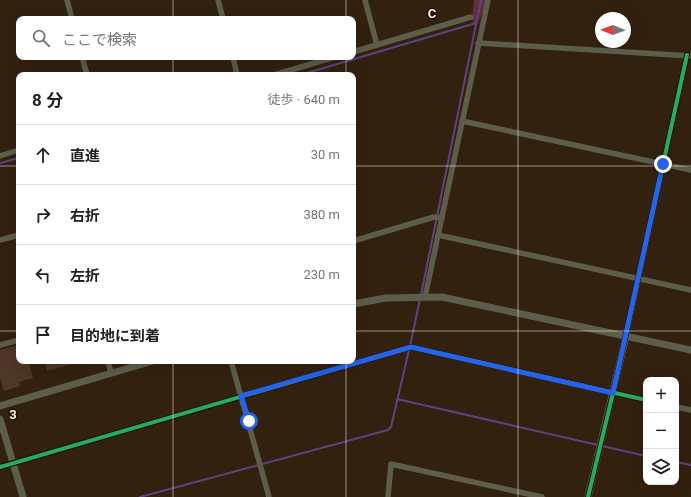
<!DOCTYPE html>
<html lang="ja">
<meta charset="utf-8">
<style>
body{margin:0;font-family:Roboto,"Noto Sans JP",sans-serif;background:#f2f2f2;color:#222}
.controls{position:absolute;right:12px;bottom:12px;display:grid;overflow:hidden;border-radius:8px;box-shadow:0 4px 16px #0002}
.controls button{width:36px;height:36px;display:grid;place-items:center;padding:0;border:0;border-bottom:1px solid #e0e0e0;background:#fff;color:#222;font:20px sans-serif}
.compass{position:absolute;left:595px;top:12px;width:36px;height:36px;border-radius:50%;background:#fff;box-shadow:0 4px 16px #0002;rotate:271deg}
.stop{position:absolute;width:12px;height:12px;margin:-9px;border:3px solid #2563eb;border-radius:50%;background:#fff}
.stop.end{background:#2563eb;border-color:#fff;box-shadow:0 1px 4px #0008}
.list{margin:0;padding:0;list-style:none}
h2{display:flex;justify-content:space-between;align-items:center;height:52px;margin:0;padding:0 16px;font-size:17px}
h2 small{font-size:13px;font-weight:400;color:#767676}
.list li{display:grid;grid-template-columns:26px 1fr auto;gap:12px;align-items:center;box-sizing:border-box;height:60px;padding:0 16px;border-top:1px solid #e0e0e0}
.list b{display:block;font-size:15px;white-space:nowrap}
.list em{font-size:13px;font-style:normal;color:#767676}
.icon{flex:none;width:22px;height:22px;fill:none;stroke:currentColor;stroke-width:2;stroke-linecap:round;stroke-linejoin:round}
.map{position:relative;flex:none;width:691px;height:497px;overflow:hidden}
.search{position:absolute;background:#fff;box-shadow:0 4px 16px #0002;left:16px;top:16px;width:340px;height:44px;display:flex;align-items:center;gap:10px;box-sizing:border-box;padding:0 14px;border-radius:8px;color:#767676;font-size:15px}
.panel{position:absolute;background:#fff;box-shadow:0 4px 16px #0002;left:16px;top:72px;width:340px;height:292px;border-radius:8px}
.map>svg:first-child{display:block}
.green{fill:#612e3b}
.lines{fill:none;stroke-linecap:round;stroke-linejoin:round}
.stream{stroke:#604282;stroke-width:2}
.building{fill:#4e3628}
.minor{stroke:#5c5d4a;stroke-width:5.5}
.tertiary{stroke:#5c5d4a;stroke-width:7}
.cycleway-casing{stroke:#200f01;stroke-width:6}
.cycleway{stroke:#26ab63;stroke-width:4}
.route{stroke:#2563eb;stroke-width:5}
.grid{fill:none;stroke:#fcf1e9;stroke-width:1;stroke-opacity:0.55}
.grid-label{font-size:13px;text-anchor:middle;font-weight:bold;fill:#fcf1e9;stroke:#200f01;stroke-width:3;stroke-linejoin:round;paint-order:stroke}
</style>
<div class="map">
<svg width="691" height="497" viewBox="0 0 691 497">
<rect width="100%" height="100%" fill="#33210f"/>
<!-- green -->
<polygon class="green" points="474,0 486,0 482,14 475,28 472,18"/>
<g class="lines">
<!-- stream -->
<g class="stream">
<polyline points="300,75 476,23"/>
<polyline points="0,163 19,158"/>
<polyline points="421,295 481,0"/>
<polyline points="410,346 420,299"/>
<polyline points="397,399 646,456"/>
<polyline points="676,462 691,465"/>
<polyline points="140,497 388,430 391,427 409,350"/>
</g>
</g>
<!-- building -->
<g class="building">
<polygon points="19,345 19,361 21,361 22,364 29,362 33,378 19,382 20,386 4,391 0,378 0,350"/>
<polygon points="45,361 76,361 76,363 47,371"/>
</g>
<g class="lines">
<!-- minor -->
<g class="minor">
<polyline points="67,0 72,19"/>
<polyline points="218,0 223,19"/>
<polyline points="365,0 377,45"/>
<polyline points="478,43 691,56"/>
<polyline points="353,52 471,17"/>
<polyline points="82,57 87,75"/>
<polyline points="233,57 237,75"/>
<polyline points="274,75 335,57"/>
<polyline points="462,121 691,170"/>
<polyline points="0,156 19,150"/>
<polyline points="438,235 691,290"/>
<polyline points="0,240 19,235"/>
<polyline points="353,241 434,217 442,218"/>
<polyline points="425,297 488,0"/>
<polyline points="626,336 687,55"/>
<polyline points="0,345 19,340"/>
<polyline points="108,361 111,373"/>
<polyline points="231,361 269,497"/>
<polyline points="676,407 691,410"/>
<polyline points="0,467 411,347 646,400"/>
<polyline points="388,497 391,464 542,497"/>
</g>
<!-- tertiary -->
<g class="tertiary">
<polyline points="353,304 386,298 442,297 691,350"/>
<polyline points="0,406 153,361"/>
<polyline points="0,419 23,497"/>
<polyline points="588,497 626,336"/>
</g>
<defs>
<g id="cycleway">
<polyline points="0,467 411,347 646,400"/>
<polyline points="588,497 613,393 687,55"/>
</g>
</defs>
<!-- cycleway casing -->
<use href="#cycleway" class="cycleway-casing"/>
<!-- cycleway -->
<use href="#cycleway" class="cycleway"/>
</g>
<g class="lines">
<!-- route -->
<polyline class="route" points="249,421 241,396 411,347 613,393 663,164"/>
</g>
<!-- grid -->
<path class="grid" d="M173,0V19M346,0V19M518,0V497M173,57V75M346,57V75M0,166H19M353,166H691M0,331H19M353,331H691M173,361V497M346,361V497"/>
<g class="grid-label">
<text x="432" y="18">C</text>
<text x="13" y="419">3</text>
</g>
</svg>
<div class="controls">
<button>+</button>
<button>−</button>
<button><svg class="icon" aria-label="layers" viewBox="0 0 24 24"><path d="M12 4l9 5-9 5-9-5zM3 14l9 5 9-5"/></svg></button>
</div>
<svg class="compass" viewBox="-18 -18 36 36"><path d="M0-13l5 13h-10z" fill="#e53935"/><path d="M0 13l5-13h-10z" fill="#767676"/></svg>
<div class="stop" style="left:249px;top:421px"></div>
<div class="stop end" style="left:663px;top:164px"></div>
<div class="search"><svg class="icon" aria-label="search" viewBox="0 0 24 24"><circle cx="10" cy="10" r="6"/><path d="M15 15l6 6"/></svg>ここで検索</div>
<section class="panel">
<h2>8 分<small>徒歩 · 640 m</small></h2>
<ul class="list">
<li><svg class="icon" aria-label="ahead" viewBox="0 0 24 24"><path d="M12 20V5M6 11l6-6 6 6"/></svg><div><b>直進</b></div><em>30 m</em></li>
<li><svg class="icon" aria-label="right" viewBox="0 0 24 24"><path d="M7 20v-9h11M14 6l5 5-5 5"/></svg><div><b>右折</b></div><em>380 m</em></li>
<li><svg class="icon" aria-label="left" viewBox="0 0 24 24"><path d="M17 20v-9H6M10 6l-5 5 5 5"/></svg><div><b>左折</b></div><em>230 m</em></li>
<li><svg class="icon" aria-label="arrive" viewBox="0 0 24 24"><path d="M6 21V4h12l-3 4 3 4H6"/></svg><div><b>目的地に到着</b></div></li>
</ul>
</section>
</div>
